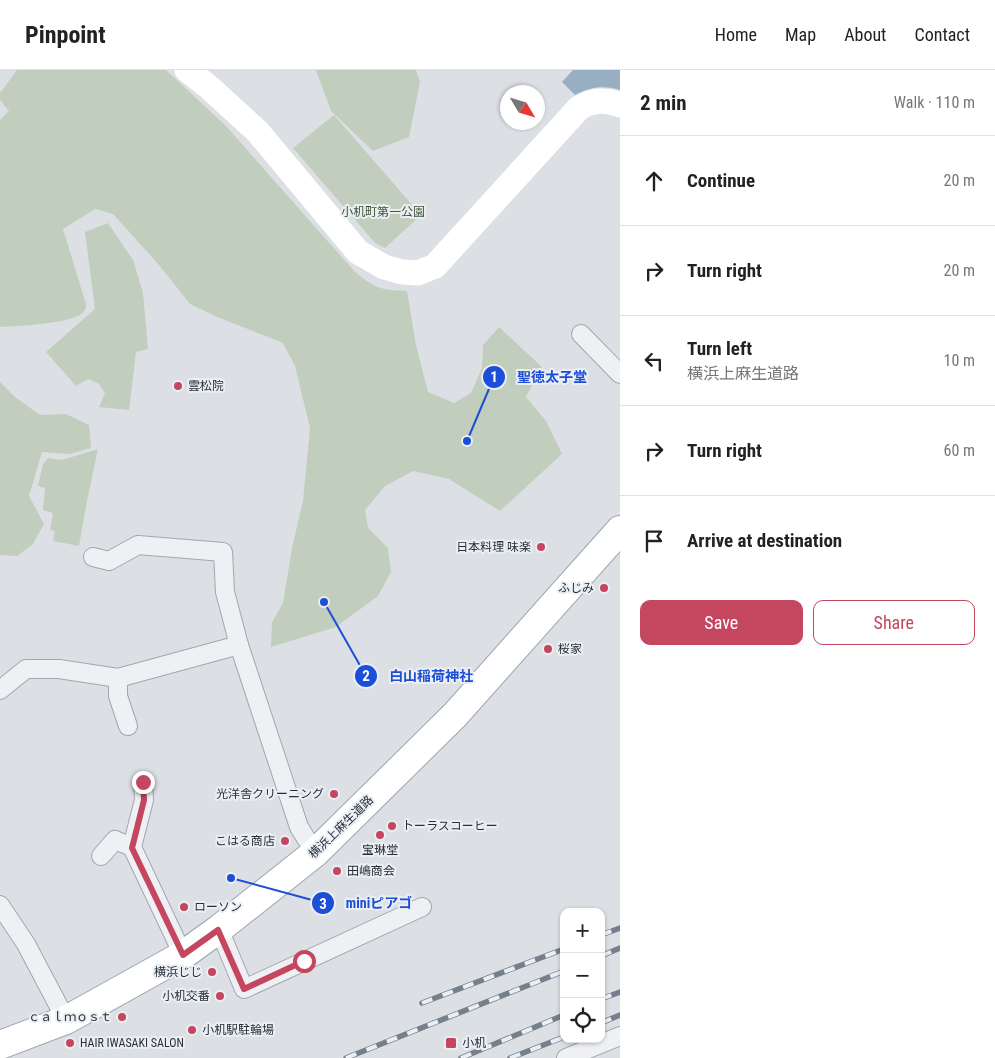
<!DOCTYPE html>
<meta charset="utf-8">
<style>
body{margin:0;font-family:"Roboto Condensed","Noto Sans JP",sans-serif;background:#f2f2f2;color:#222}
.controls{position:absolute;right:15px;bottom:15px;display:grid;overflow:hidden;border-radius:10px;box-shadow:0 1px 4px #0004}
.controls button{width:45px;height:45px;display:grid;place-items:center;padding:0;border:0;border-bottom:1px solid #e0e0e0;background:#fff;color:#222;font:25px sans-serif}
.compass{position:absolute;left:500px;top:15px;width:45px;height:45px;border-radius:50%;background:#fff;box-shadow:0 1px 4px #0004;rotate:128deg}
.stop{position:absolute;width:15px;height:15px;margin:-11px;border:4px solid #c4465f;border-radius:50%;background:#fff}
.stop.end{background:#c4465f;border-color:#fff;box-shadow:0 1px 5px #0008}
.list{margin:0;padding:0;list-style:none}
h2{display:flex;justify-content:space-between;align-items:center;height:65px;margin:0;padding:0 20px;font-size:21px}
h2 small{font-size:16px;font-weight:400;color:#767676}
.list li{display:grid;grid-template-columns:32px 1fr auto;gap:15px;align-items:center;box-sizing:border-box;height:90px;padding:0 20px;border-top:1px solid #e0e0e0}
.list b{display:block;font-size:19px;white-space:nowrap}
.list p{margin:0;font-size:16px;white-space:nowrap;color:#767676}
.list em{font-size:16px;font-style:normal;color:#767676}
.actions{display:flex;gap:10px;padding:15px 20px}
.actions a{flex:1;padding:11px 0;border:1px solid #c4465f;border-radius:10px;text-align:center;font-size:18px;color:#c4465f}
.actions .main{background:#c4465f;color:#fff}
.icon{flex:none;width:28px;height:28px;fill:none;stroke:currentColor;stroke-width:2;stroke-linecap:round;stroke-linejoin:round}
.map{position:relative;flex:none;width:620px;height:988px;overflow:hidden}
header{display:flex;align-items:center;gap:30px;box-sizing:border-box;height:70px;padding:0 25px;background:#fff;border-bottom:1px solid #e0e0e0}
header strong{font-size:24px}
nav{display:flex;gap:28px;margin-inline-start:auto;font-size:18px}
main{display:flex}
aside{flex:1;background:#fff}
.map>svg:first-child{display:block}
.green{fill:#c2cebd}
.water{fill:#98afc3}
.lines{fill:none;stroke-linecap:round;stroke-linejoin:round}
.street-casing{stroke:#a2a7ae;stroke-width:20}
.primary-casing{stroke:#9ca5b0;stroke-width:30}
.street{stroke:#eef0f4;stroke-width:18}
.secondary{stroke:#fff;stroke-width:25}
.primary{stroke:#fff;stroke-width:28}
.rail-casing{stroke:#76808d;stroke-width:5.5}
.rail{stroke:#ebeff3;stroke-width:4;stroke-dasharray:11;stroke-linecap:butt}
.route{stroke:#c4465f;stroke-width:6}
.poi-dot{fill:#c4465f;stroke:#ebeff3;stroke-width:2}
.labels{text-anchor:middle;stroke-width:4;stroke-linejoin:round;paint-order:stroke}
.park-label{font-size:12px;fill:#3c5535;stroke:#ebeff3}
.poi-label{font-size:12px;fill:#272f3a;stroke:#ebeff3;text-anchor:start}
.street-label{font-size:12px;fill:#272f3a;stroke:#ebeff3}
.leader{fill:none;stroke:#1d4ed8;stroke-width:2}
.callout-dot{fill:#1d4ed8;stroke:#ebeff3;stroke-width:2}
.mark-label{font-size:15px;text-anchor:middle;font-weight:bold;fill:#fff}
.callout-label{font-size:14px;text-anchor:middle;font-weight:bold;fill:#1d4ed8;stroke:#ebeff3;stroke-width:4;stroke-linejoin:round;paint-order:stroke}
</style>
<header>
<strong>Pinpoint</strong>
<nav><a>Home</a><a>Map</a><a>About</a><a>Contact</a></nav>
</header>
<main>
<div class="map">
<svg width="620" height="988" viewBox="0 0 620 988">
<rect width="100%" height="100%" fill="#dce0e5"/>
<!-- green -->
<g class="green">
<path d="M17,0H166L226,56L355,202C376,219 381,220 407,221L416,275L428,322L454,333L471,323L482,298L483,275L499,257L542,297L526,327L546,351L562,384L500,441L449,409L413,401L385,416L365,440L368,458L388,478L391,502L378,526L336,557L271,577L272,552L283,533L292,478L303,431L310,358L295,296L283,273L217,247L190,234L159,195L113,144L95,139L63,159L86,234C86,236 86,239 84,241C77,254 15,256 0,257V50L9,41L0,30V23Z"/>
<polygon points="316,0 416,0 420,12 409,67 373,81 331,41"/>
<polygon points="334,45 421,145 385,178 375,173 293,78"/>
<polygon points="108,153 133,190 143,223 148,279 136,282 129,340 99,337 105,323 99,314 88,309 76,316 46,282 95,239 85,162"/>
<polygon points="0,312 15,327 40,345 66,344 89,355 91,378 69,384 42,382 29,426 44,454 33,474 17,486 0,485"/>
<polygon points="98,379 87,431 79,476 53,471 55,461 50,460 53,443 43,440 45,418 38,416 43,394 48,388 62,390"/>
</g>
<!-- water -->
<path class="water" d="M573,0H620V20C605,15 589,17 575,25L562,12Z"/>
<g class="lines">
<defs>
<g id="street">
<polyline points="581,264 620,304"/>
<polyline points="93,487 109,491 138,475 223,482 225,522 239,575"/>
<polyline points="118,608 118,626 128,656"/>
<polyline points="0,620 26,599 59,599 118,608 239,575 299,757 315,783"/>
<polyline points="132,777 144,730 143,712"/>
<polyline points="101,786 115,770 132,777 183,885"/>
<polyline points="0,835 26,874 66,950"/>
<polyline points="219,859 244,919 422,837"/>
<polyline points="566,988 620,966"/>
</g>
<polyline id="primary" points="0,975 66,950 183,885 219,859 315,783 455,645 620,460"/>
</defs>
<!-- street casing -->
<use href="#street" class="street-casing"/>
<!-- primary casing -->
<use href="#primary" class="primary-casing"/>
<!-- street -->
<use href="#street" class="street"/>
<!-- secondary -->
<path class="secondary" d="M187,0L210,18L258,62L358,182L384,197L402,202L418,203L435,196L579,38C592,30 606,29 620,35"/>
<!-- primary -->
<use href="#primary" class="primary"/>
<defs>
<g id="rail">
<polyline points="601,865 620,858"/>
<polyline points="601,886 620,878"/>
<polyline points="601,929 620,922"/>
<polyline points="422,933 564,879"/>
<polyline points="601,953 620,945"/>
<polyline points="346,988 564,901"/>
<polyline points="461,988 564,945"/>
<polyline points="510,988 564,967"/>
</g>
</defs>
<!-- rail casing -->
<use href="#rail" class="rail-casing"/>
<!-- rail -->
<use href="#rail" class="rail"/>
</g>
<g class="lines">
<!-- route -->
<polyline class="route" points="143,712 144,730 132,778 183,885 218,860 244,919 304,891"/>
</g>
<!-- markers -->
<g class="poi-dot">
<circle cx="178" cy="316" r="5"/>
<circle cx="541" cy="477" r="5"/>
<circle cx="604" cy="518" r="5"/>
<circle cx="548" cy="579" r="5"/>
<circle cx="334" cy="724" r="5"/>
<circle cx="392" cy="756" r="5"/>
<circle cx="380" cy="765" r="5"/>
<circle cx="285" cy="771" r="5"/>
<circle cx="337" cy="801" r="5"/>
<circle cx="184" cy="837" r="5"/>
<circle cx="212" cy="902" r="5"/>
<circle cx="220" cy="926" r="5"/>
<circle cx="122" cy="947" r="5"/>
<circle cx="192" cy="960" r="5"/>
<circle cx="70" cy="973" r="5"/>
<rect x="445" y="967" width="12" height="12" rx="2.5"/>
</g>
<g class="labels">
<!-- park labels -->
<g class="park-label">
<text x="383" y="146">小机町第一公園</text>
</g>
<!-- poi labels -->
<g class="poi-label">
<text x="188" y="320">雲松院</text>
<text x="531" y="481" text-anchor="end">日本料理 味楽</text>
<text x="594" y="522" text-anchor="end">ふじみ</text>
<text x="558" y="583">桜家</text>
<text x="324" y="728" text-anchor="end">光洋舎クリーニング</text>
<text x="402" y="760">トーラスコーヒー</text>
<text x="275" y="775" text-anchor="end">こはる商店</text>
<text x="380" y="784" text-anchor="middle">宝琳堂</text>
<text x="347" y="805">田嶋商会</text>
<text x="194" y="841">ローソン</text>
<text x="202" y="906" text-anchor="end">横浜じじ</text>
<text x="210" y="930" text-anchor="end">小机交番</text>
<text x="112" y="951" text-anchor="end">ｃａｌｍｏｓｔ</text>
<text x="202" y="964">小机駅駐輪場</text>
<text x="80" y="977">HAIR IWASAKI SALON</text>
<text x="462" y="977">小机</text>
</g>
<!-- street labels -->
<g class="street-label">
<text transform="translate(341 757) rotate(-44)" y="4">横浜上麻生道路</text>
</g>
</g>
<!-- callouts -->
<path class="leader" d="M467 371L494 307M324 532L366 606M231 808L323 833"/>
<g class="callout-dot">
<circle cx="467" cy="371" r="5"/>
<circle cx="324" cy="532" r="5"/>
<circle cx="231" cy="808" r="5"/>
<circle cx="494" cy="307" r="12"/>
<circle cx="366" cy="606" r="12"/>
<circle cx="323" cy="833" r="12"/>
</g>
<g class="mark-label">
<text x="494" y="312">1</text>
<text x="366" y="611">2</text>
<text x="323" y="839">3</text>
</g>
<g class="callout-label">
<text x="552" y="312">聖徳太子堂</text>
<text x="431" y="611">白山稲荷神社</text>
<text x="379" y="838">miniピアゴ</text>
</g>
</svg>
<div class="controls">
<button>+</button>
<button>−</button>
<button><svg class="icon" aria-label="locate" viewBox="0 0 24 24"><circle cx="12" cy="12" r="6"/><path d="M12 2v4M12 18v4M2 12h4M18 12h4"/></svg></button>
</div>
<svg class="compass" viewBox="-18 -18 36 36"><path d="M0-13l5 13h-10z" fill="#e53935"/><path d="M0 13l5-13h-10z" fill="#767676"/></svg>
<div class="stop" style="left:304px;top:891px"></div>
<div class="stop end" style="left:143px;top:712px"></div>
</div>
<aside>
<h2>2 min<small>Walk · 110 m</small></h2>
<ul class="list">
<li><svg class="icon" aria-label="ahead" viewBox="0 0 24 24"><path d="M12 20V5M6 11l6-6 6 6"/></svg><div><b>Continue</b></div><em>20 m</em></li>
<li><svg class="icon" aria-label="right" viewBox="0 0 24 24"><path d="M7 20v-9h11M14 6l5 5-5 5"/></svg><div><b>Turn right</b></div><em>20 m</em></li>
<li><svg class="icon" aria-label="left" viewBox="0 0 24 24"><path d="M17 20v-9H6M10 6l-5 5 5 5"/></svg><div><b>Turn left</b><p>横浜上麻生道路</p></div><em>10 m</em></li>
<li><svg class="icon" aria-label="right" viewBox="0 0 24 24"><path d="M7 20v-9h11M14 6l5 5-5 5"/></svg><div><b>Turn right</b></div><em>60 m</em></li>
<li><svg class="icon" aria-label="arrive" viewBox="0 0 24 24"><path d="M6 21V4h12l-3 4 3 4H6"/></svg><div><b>Arrive at destination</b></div></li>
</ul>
<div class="actions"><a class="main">Save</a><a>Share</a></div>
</aside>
</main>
